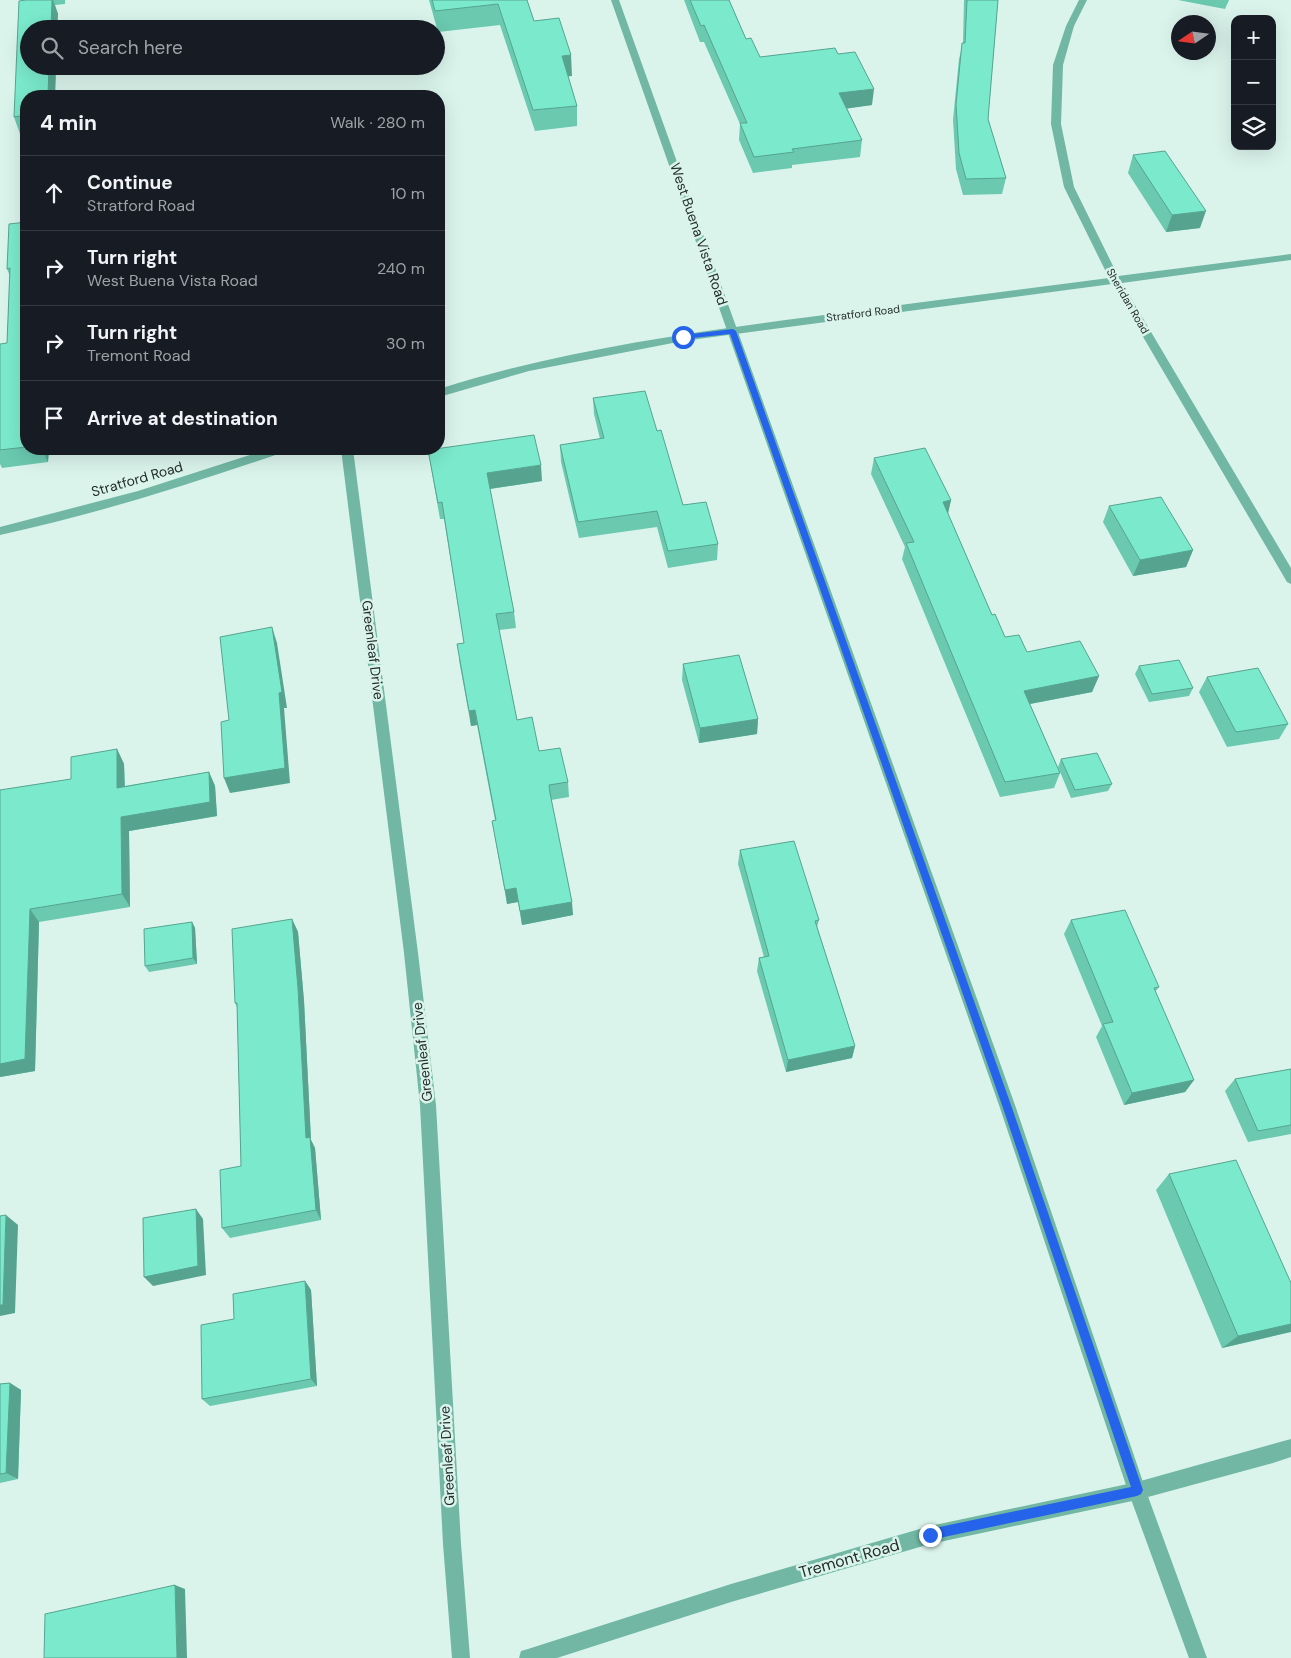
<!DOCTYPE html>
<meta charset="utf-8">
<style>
body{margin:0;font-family:"DM Sans",sans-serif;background:#20242c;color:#f1f3f6}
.controls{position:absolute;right:15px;top:15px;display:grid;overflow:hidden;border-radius:10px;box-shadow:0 5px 20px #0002}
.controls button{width:45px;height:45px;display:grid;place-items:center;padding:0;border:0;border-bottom:1px solid #363941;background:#171b24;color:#f1f3f6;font:25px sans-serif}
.compass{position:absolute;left:1171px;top:15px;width:45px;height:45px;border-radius:50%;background:#171b24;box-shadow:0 5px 20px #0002;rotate:257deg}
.stop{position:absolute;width:15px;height:15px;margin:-11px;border:4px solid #2563eb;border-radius:50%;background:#fff}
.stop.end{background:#2563eb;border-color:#fff;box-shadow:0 1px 5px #0008}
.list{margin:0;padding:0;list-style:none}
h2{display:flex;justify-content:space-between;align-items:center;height:65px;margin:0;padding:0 20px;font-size:21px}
h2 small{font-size:16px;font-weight:400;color:#9ea1a6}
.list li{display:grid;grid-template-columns:32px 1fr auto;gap:15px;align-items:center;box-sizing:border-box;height:75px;padding:0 20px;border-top:1px solid #363941}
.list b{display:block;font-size:19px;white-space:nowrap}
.list p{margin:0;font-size:16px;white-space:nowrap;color:#9ea1a6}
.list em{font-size:16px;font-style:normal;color:#9ea1a6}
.icon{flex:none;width:28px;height:28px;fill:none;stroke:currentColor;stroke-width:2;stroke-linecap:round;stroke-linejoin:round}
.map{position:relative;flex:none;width:1291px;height:1658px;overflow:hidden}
.search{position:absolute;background:#171b24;box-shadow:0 5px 20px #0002;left:20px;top:20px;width:425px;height:55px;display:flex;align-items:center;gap:12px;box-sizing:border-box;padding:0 18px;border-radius:28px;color:#9ea1a6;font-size:19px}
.panel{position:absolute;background:#171b24;box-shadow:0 5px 20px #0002;left:20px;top:90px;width:425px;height:365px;border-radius:20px}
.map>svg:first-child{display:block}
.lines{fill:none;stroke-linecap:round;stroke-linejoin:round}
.minor{fill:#71b7a3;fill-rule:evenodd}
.tertiary{fill:#71b7a3;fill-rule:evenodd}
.wall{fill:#6ac9af}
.shaded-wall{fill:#56a48f}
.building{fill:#7beacc;stroke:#56a48f}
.route{fill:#2563eb}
.labels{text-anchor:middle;stroke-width:5;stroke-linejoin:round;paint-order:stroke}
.far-street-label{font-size:11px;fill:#242e2b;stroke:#daf4ec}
.street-label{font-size:14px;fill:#242e2b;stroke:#daf4ec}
.near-street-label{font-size:16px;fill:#242e2b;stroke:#daf4ec}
</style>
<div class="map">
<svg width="1291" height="1658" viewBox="0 0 1291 1658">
<rect width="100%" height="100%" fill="#daf4ec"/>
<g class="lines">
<!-- minor -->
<g class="minor">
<path d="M1079,0H1087L1074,26L1063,65L1061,124L1074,187L1118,276L1291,254V260L1122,283L1291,568V584L1287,582L1112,284L683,341L529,371L439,397V389C559,351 684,333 809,317C909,304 1009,291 1109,278L1064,187L1051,124L1053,65L1066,26Z"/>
<path d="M268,449H286L284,452C191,484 97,514 0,535V527L138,491Z"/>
<polygon points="341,449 353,449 418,953 436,1105 461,1544 470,1658 452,1658 443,1544 420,1105 404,953"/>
<polygon points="1291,1439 1291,1457 1273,1463 1137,1500 930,1544 731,1602 557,1658 519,1658 521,1651 528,1649 731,1584 930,1526 1137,1482"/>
</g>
<!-- tertiary -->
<polygon class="tertiary" points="611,0 619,0 1015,1105 1146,1491 1207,1658 1189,1658 1128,1491 999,1105"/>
</g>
<!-- wall -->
<g class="wall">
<polygon points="26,0 65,0 65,4 55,5 58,14 57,29 29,29 29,66 56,66 55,96 26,96 26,133 20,134 14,117"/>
<polygon points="429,0 527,0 534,21 572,76 568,76 577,106 577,126 535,131 500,25 438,32"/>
<polygon points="684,0 729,0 746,39 760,57 838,54 872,105 847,108 862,140 860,157 792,165 792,168 753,173 739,140 740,124 704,42 700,42"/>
<polygon points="964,0 998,0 988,119 1006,178 1002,194 963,195 956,169 953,120 959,59 963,43"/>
<polygon points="1178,0 1229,0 1225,9"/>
<polygon points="1133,155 1200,228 1166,232 1128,173"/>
<polygon points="26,222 26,449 49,449 48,462 2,468 0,464 0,346 7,343 10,276 7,269"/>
<polygon points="593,398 657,431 683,505 718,544 717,560 668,568 657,527 579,538 561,462 560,445 600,439 594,414"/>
<polygon points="428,450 542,481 490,489 514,612 516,628 499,630 517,720 539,751 568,782 569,797 551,800 573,915 522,925 518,902 507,904 492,821 495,820 477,725 471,726 459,660 464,643 444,519 440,519"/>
<polygon points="874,458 951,500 948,514 992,615 1005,637 1027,652 1099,676 1092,692 1030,704 1060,773 1054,788 1000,797 902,559 905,547 871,474"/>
<polygon points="1109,506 1193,550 1186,567 1133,576 1103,522"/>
<polygon points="683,664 758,719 757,734 699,743 682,680"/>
<polygon points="1139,666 1193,688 1189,696 1149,702 1135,674"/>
<polygon points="1207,677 1288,724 1279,739 1227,747 1199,692"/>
<polygon points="117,749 124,764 125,786 209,772 215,786 217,816 129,831 130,907 39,922 35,1071 0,1077 0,790 71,779"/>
<polygon points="1061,759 1112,784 1108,791 1071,798 1058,767"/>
<polygon points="740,850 819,920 817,927 855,1046 852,1058 786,1072 757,971 759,958 764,957 738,864"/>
<polygon points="292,919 298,932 304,1001 311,1140 315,1148 321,1220 230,1238 222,1228 241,1166 237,1007 235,1003"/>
<polygon points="1071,920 1159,987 1155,992 1194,1080 1185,1092 1124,1105 1096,1037 1102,1026 1064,934"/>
<polygon points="192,922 195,928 197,964 149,972 145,966"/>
<polygon points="1291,1069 1291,1134 1248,1142 1225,1091 1235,1079"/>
<polygon points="1169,1174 1291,1283 1291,1332 1222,1348 1156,1190"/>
<polygon points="305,1281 311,1290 317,1386 210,1406 202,1399 234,1319"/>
<polygon points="10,1383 21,1390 18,1479 0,1483 0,1384"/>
</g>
<!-- shaded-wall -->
<g class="shaded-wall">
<polygon points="52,0 53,0 58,14 57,29 51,29"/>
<polygon points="571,55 572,76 563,77 562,56"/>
<polygon points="49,66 56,66 55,96 48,96"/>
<polygon points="874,89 872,105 837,110 839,93"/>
<polygon points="1206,211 1200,228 1166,232 1172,215"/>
<polygon points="42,449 49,449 48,462"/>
<polygon points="541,465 542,481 489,489 487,473"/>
<polygon points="951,500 947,517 943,502"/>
<polygon points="1193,550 1186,567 1133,576 1140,560"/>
<polygon points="272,627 277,643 287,708 284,708 290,783 230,793 224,778 279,693"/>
<polygon points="1099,676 1092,692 1019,706 1024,691"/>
<polygon points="475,710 477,725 471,726 469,711"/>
<polygon points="758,719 757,734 699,743 700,728"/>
<polygon points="117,749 124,764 125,802 117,788"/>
<polygon points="209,772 215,786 217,816 129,831 130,907 122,894 121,817"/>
<polygon points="516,888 518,902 507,904 505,890"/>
<polygon points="572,902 573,915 522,925 520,911"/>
<polygon points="30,909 39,922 35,1071 0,1077 0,1064"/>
<polygon points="292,919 298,932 304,1001 311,1140 315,1148 321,1220 316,1210 306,1138"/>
<polygon points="192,922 195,928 197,964 193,958"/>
<polygon points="855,1046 852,1058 786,1072 788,1060"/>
<polygon points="1194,1080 1185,1092 1124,1105 1132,1093"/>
<polygon points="196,1209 203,1219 206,1275 153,1286 144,1277"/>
<polygon points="6,1215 18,1225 15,1313 0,1316 0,1305"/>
<polygon points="305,1281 311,1290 317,1386 311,1379"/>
<polygon points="1291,1324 1291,1332 1290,1332 1222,1348 1238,1336"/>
<polygon points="10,1383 21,1390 18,1479 6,1473"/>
<polygon points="175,1585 185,1589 187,1658 177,1658"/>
</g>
<!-- building -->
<g class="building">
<polygon points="26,0 52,0 51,29 29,29 29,66 49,66 48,96 26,96 26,115 14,117 19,1"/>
<polygon points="432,0 527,0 534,21 559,18 571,55 562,56 577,106 533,110 498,4 435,11"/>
<polygon points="690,0 729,0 746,39 751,38 760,57 835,48 838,54 855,52 874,89 839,93 862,140 792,149 794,152 754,157 740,123 747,123 704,25 701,26"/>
<polygon points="967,0 998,0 988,119 1006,178 966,179 959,153 956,104 962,43 965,43"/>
<polygon points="1165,151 1206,211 1172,215 1133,155"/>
<polygon points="26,222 26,447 0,450 0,344 7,343 10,268 7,269 9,224"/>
<polygon points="645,391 657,431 661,430 683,505 706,502 718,544 668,551 657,511 578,522 560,445 604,438 593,398"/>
<polygon points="534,435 541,465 487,473 514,612 496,614 517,720 532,717 539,751 560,748 568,782 549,785 550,793 572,902 520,911 516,888 505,890 492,821 496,820 475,710 469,711 457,644 464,643 442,502 438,503 428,450"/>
<polygon points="925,448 951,500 943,502 992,615 995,614 1005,637 1019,635 1027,652 1080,641 1099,676 1024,691 1060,773 1005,782 906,543 914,542 874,458"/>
<polygon points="1161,497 1193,550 1140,560 1109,506"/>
<polygon points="272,627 282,692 279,693 285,768 224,778 221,722 229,720 220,637"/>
<polygon points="739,655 758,719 700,728 683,664"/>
<polygon points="1179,660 1193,688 1152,694 1139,666"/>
<polygon points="1258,668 1288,724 1236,732 1207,677"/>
<polygon points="117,749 117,788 209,772 210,802 121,817 122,894 30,909 25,1059 0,1064 0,790 71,779 71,757"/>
<polygon points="1097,753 1112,784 1075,790 1061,759"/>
<polygon points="794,841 819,920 815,921 855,1046 788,1060 759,958 769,956 740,850"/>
<polygon points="1125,910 1159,987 1154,988 1194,1080 1132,1093 1103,1024 1113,1022 1071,920"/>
<polygon points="292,919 298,988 306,1138 310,1137 316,1210 222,1228 220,1170 241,1166 237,1003 235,1003 232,929"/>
<polygon points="192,922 193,958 145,966 144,929"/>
<polygon points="1291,1069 1291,1125 1258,1131 1235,1079"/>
<polygon points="1236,1160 1291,1283 1291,1324 1238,1336 1169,1174"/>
<polygon points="196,1209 198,1266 144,1277 143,1218"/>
<polygon points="6,1215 3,1305 0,1305 0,1216"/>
<polygon points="305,1281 311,1379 202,1399 201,1325 234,1319 233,1294"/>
<polygon points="10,1383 6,1473 0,1474 0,1384"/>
<polygon points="175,1585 177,1658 44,1658 45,1614"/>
</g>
<!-- route -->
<polygon class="route" points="733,329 736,331 1011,1105 1143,1490 1141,1494 1137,1496 930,1540 926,1539 924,1535 926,1531 930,1529 1131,1487 1002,1105 730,334 683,339 680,337 683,335"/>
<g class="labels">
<!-- far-street labels -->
<g class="far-street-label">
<text transform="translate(1128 301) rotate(60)" y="4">Sheridan Road</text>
<text transform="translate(863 313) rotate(-7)" y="4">Stratford Road</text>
</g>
<!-- street labels -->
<g class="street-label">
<text transform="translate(699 234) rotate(71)" y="5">West Buena Vista Road</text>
<text transform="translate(137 479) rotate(-16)" y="5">Stratford Road</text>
<text transform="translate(373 650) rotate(83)" y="5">Greenleaf Drive</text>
<text transform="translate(422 1052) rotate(-96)" y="5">Greenleaf Drive</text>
<text transform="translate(447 1456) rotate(-93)" y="5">Greenleaf Drive</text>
</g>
<!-- near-street labels -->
<g class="near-street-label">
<text transform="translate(849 1558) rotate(-16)" y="6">Tremont Road</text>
</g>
</g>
</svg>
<div class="controls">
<button>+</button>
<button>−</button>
<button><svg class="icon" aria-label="layers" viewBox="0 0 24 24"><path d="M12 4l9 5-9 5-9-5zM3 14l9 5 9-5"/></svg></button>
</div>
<svg class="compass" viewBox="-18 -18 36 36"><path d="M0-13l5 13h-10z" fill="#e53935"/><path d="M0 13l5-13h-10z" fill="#9ea1a6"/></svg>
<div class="stop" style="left:683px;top:337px"></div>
<div class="stop end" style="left:930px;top:1535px"></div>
<div class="search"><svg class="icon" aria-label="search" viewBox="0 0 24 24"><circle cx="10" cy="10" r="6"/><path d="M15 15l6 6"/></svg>Search here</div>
<section class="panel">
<h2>4 min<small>Walk · 280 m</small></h2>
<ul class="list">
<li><svg class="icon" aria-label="ahead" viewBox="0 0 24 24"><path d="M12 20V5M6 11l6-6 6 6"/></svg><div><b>Continue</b><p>Stratford Road</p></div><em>10 m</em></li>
<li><svg class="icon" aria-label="right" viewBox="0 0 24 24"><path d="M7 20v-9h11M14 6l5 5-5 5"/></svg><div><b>Turn right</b><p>West Buena Vista Road</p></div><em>240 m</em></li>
<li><svg class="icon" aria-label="right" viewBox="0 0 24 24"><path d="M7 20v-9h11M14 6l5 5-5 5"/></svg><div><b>Turn right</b><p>Tremont Road</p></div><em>30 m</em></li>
<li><svg class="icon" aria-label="arrive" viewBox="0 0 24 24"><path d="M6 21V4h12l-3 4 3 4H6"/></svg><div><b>Arrive at destination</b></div></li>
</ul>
</section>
</div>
